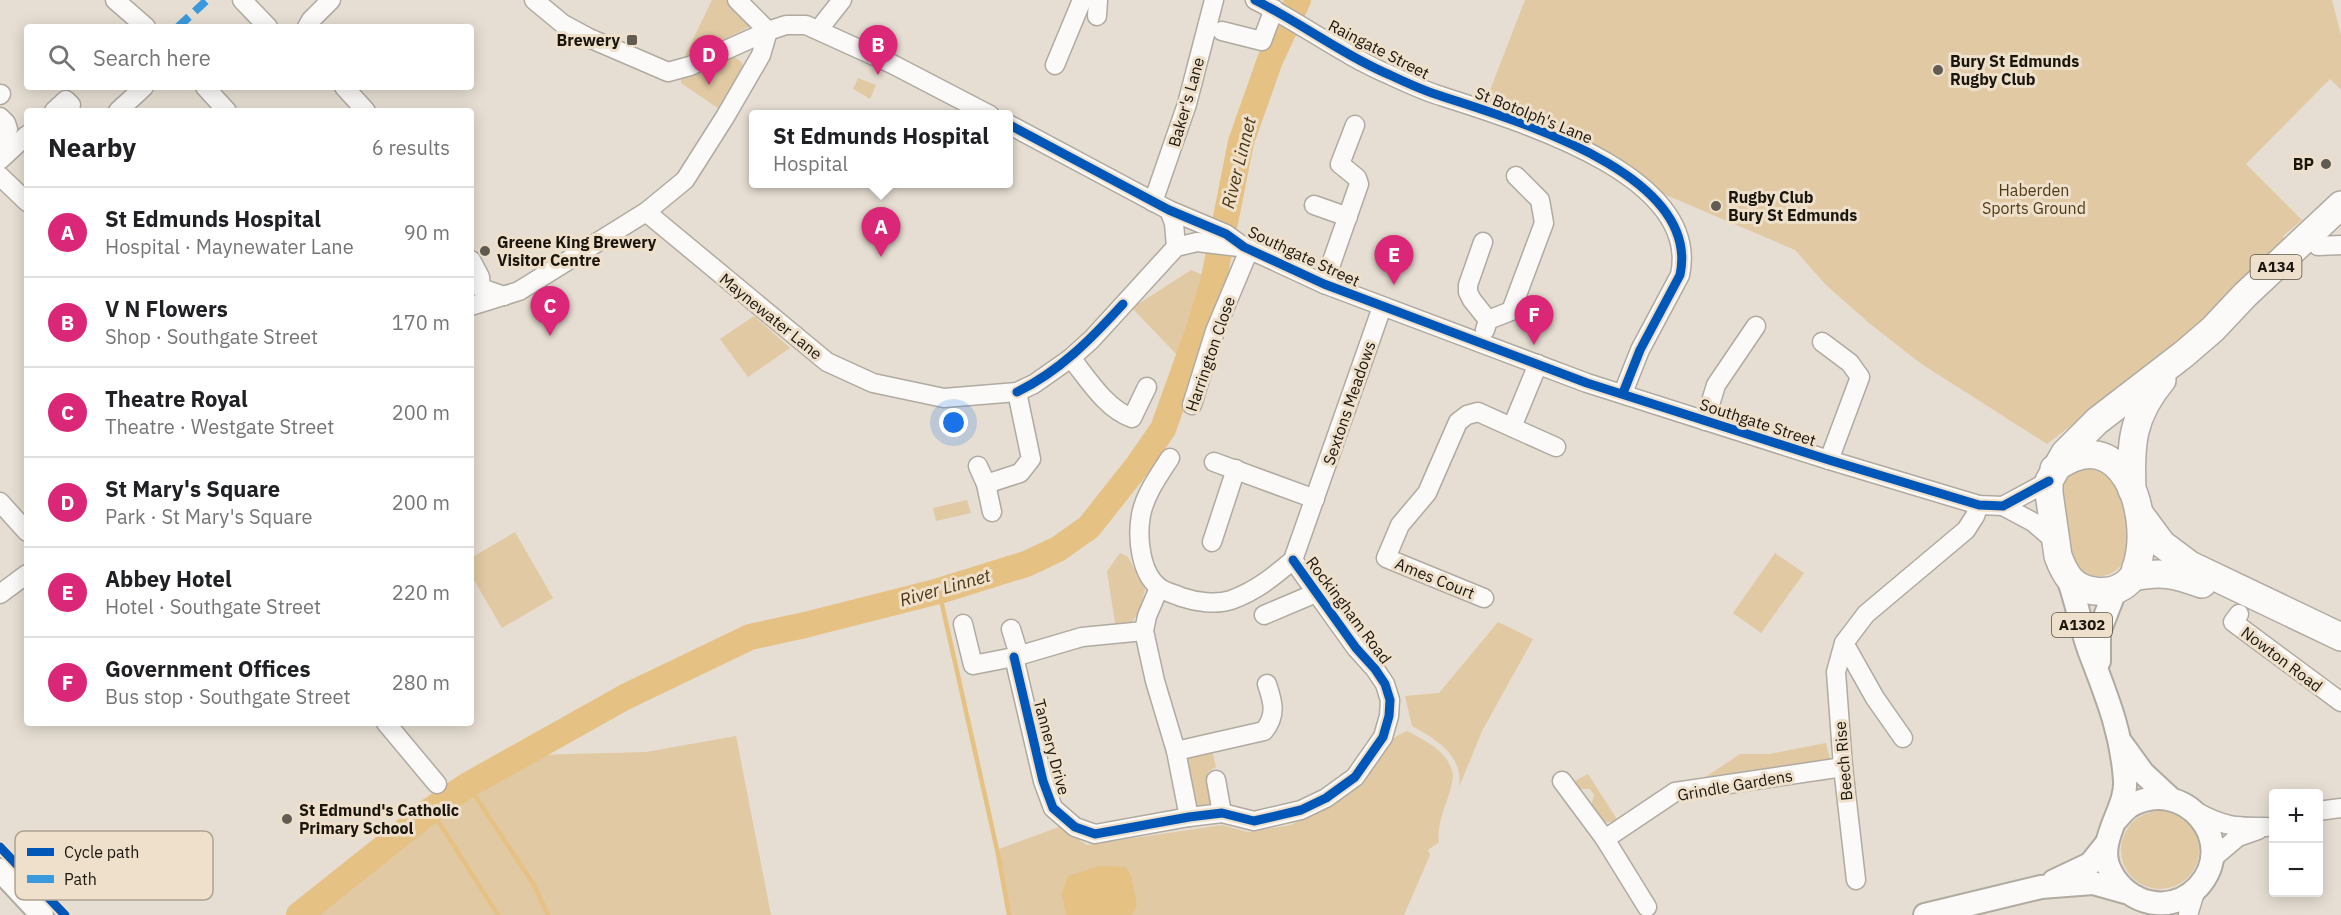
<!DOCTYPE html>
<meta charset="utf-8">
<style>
body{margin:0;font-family:"IBM Plex Sans",sans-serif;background:#f2f2f2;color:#202124}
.controls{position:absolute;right:18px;bottom:18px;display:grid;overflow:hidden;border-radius:6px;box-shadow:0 3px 15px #0003}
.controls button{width:54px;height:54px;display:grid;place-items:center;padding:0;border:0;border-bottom:2px solid #e0e0e0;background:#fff;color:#202124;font:30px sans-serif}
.you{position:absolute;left:954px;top:423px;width:21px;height:21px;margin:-15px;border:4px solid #fff;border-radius:50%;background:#1a73e8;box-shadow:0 0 0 9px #1a73e833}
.badge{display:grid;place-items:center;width:39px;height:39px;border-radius:50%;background:#db2777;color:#fff;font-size:20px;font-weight:700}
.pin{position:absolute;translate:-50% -50px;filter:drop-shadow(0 2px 3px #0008)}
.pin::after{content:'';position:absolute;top:32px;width:21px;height:18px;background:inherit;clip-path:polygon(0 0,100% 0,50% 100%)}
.popup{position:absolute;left:749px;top:110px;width:264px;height:78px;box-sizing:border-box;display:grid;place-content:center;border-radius:6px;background:#fff;filter:drop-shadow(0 2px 4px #0005);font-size:20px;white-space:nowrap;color:#757577}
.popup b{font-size:22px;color:#202124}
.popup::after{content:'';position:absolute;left:50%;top:100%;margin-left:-12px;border:12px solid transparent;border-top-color:#fff}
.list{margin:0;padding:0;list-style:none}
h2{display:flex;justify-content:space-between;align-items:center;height:78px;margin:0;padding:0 24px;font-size:26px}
h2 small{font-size:20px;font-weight:400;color:#757577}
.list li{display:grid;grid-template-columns:39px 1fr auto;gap:18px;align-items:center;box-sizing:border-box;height:90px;padding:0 24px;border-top:2px solid #e0e0e0}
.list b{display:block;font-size:22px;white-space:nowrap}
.list p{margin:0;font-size:20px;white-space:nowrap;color:#757577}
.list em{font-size:20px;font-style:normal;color:#757577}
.icon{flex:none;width:33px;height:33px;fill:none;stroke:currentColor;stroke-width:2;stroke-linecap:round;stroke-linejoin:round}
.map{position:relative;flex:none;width:2341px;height:915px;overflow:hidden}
.search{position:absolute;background:#fff;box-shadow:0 3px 15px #0003;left:24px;top:24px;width:450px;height:66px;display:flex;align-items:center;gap:15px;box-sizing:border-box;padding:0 21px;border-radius:6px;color:#757577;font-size:22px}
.panel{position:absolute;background:#fff;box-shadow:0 3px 15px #0003;left:24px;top:108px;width:450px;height:618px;border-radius:6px}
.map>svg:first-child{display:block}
.green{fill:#e0c9a3}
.water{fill:#e6c184}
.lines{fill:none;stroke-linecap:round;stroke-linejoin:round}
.stream{stroke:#e6c184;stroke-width:4.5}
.river{stroke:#e6c184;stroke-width:26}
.minor-casing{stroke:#b0aaa1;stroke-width:21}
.major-casing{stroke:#b0aaa1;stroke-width:26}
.highway-casing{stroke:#b0aaa1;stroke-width:30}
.minor{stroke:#fbfaf8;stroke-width:18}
.major{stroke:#fbfaf8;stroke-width:22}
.highway{stroke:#fbfaf8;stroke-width:27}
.quiet{stroke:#3b9ade;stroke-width:8;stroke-dasharray:15 8;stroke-linecap:butt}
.cycleway-casing{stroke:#eee0ca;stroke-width:13}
.cycleway{stroke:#0057b8;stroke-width:9}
.poi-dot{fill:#615b52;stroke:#eee0ca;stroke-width:2}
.labels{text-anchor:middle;stroke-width:6;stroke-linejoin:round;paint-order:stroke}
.shield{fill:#eee0ca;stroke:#5a5246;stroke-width:1.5}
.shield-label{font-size:15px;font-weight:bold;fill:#1a150d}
.poi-label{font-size:16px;font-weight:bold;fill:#1a150d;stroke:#eee0ca;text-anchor:start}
.street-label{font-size:16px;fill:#1a150d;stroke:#eee0ca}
.park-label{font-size:16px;fill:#503c19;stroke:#eee0ca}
.water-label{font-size:18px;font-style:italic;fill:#4c3714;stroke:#eee0ca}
.key{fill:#eee0ca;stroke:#aea391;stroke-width:1.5}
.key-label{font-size:16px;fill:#1a150d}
</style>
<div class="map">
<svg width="2341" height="915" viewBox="0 0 2341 915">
<rect width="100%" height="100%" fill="#e6ded2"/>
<!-- green -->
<g class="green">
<polygon points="712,0 730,0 753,25 683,60"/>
<polygon points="1525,0 2332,0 2341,35 2341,90 2330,79 2246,164 2302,220 2283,236 2285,242 2194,330 2155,357 2111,395 2047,444 1920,363 1869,323 1825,284 1795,250 1659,192 1595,148 1485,103"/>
<polygon points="734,56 742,63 744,71 722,111 681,83 681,79 719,60"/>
<polygon points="858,78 876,85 870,99 853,89"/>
<polygon points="1191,270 1210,278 1198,326 1183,361 1132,308"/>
<polygon points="754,316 790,348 748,377 720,339"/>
<path d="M2102,462C2109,474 2124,494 2127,507C2135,542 2127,592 2079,571L2067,546L2060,486L2066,473Z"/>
<polygon points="967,500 971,513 936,521 933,508"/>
<polygon points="515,532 553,598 502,628 471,575 471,558"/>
<polygon points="1120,553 1128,557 1145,589 1140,611 1131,623 1115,623 1107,571"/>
<polygon points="1775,553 1804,573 1761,633 1733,613"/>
<path d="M1498,622L1533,639L1482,731L1459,787C1464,756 1436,739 1412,726L1405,696L1439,693Z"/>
<path d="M1407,731C1426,741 1450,752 1453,776C1451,799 1436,818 1439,842L1428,850L1430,855L1404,915H1009L996,850L1059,827L1087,845L1222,825L1248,832L1291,825L1342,796L1383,743Z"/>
<polygon points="736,736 771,915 311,915 335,893 447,810 535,755 646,752"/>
<polygon points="1826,743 1830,759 1701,780 1740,754 1769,754"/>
<polygon points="1212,750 1216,767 1208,772 1213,805 1198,806 1191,799 1183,765 1189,755"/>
<polygon points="1588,774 1618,821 1598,823 1590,809 1594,795 1590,789 1578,789 1571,783"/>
<circle cx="2160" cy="850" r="39"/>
</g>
<!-- water -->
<polygon class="water" points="1099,866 1125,867 1131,875 1137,905 1132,915 1066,915 1062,893 1068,876"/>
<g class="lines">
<!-- stream -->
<g class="stream">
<polyline points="939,591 998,854 1009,915"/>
<polyline points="468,785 534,885 548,915"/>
<polyline points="431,810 498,915"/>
</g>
<!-- river -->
<polyline class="river" points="299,915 431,810 468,785 625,697 750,637 805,625 939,591 1026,564 1058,549 1089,527 1138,465 1163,429 1199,329 1213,283 1241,142 1270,60 1298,0"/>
<defs>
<g id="minor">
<polyline points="115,0 146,27"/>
<polyline points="242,0 268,27"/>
<polyline points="534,0 563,24 589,38 668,72 690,66 768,31 786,25 806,25 892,64 990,115"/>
<polyline points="737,0 768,31"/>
<path d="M1255,0C1301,23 1343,55 1390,75C1407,83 1424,91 1441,96C1513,120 1702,173 1680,275L1640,350L1623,393"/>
<polyline points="1097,16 1098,0"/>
<polyline points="307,27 311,20 331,0"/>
<polyline points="819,29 842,0"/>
<polyline points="1222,31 1262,41 1274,9"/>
<polyline points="1055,65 1082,0"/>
<polyline points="205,87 227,111"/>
<polyline points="344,87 366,111"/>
<polyline points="0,95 1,94"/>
<polyline points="54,111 66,100 71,105"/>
<polyline points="118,111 144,87"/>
<polyline points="0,117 6,123 8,129 0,139"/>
<polyline points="1008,124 1169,210 1226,234 1244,247 1324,284 1587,383 1829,460 1979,505 2003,506 2049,481"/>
<polyline points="0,160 27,135"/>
<polyline points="0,176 27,202"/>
<polyline points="1153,202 1187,104 1214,0"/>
<polyline points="1314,205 1348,217"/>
<polyline points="1169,210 1174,223 1176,247"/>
<polyline points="646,212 827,362 873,383 944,398 1017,392 1034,384 1071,358 1092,339 1176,247 1197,242 1239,247"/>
<polyline points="1483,242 1468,285 1468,292 1472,300 1488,320 1485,330"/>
<polyline points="2318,246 2341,245"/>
<polyline points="471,260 480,277 481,288 504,296"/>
<polyline points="1324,284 1359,184 1357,178 1340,164 1355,125"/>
<polyline points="471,306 519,291 646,212 685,180 725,117 761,55 768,31"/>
<polyline points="1488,320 1511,311 1544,223 1540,200 1516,176"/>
<polyline points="1822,342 1850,363 1860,377 1829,460"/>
<path d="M1071,358C1088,379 1106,409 1132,418L1147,387"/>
<polyline points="1192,405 1215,331 1249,250"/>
<polyline points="1705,421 1716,385 1756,326"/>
<polyline points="1512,427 1538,364"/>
<path d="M1170,458C1159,475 1145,494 1141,515C1137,537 1140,574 1160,588C1165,592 1175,594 1181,597C1196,602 1216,605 1231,600C1256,591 1273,577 1293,560L1382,307"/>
<polyline points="1214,462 1315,499"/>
<polyline points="978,466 986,484 992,512"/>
<polyline points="986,484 1020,473 1031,459 1017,392"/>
<polyline points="0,502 27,532"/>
<polyline points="2003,506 2033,522 2056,542"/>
<polyline points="1212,542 1236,469"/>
<polyline points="1159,588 1147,616 1144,631 1155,681 1176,751 1189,817"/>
<polyline points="0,594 27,574"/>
<polyline points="1484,598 1386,558 1400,525 1427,493 1458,422 1467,415 1478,412 1556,447"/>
<polyline points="2239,614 2233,622 2341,702"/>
<polyline points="1264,615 1316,593"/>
<polyline points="963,624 973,665 1014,657 1082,637 1144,631"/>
<polyline points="1011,629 1019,655"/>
<polyline points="1844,643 1875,698 1903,738"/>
<polyline points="1014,657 1043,781 1053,808 1075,827 1095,834 1189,817 1222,813 1254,821 1301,810 1326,798 1355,777 1383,737 1389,716 1390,700 1385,684 1375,669 1356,648 1293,560"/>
<polyline points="386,723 437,784"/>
<path d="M1176,751L1264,731C1277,715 1273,702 1267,684"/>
<polyline points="1216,780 1222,813"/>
<polyline points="1562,781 1605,839 1647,907"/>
<path d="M2195,811C2224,827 2235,827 2267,827"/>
<polyline points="2318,811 2341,808"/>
<polyline points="1605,839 1675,792 1843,767"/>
<polyline points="2212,859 2238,837 2258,830"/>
<polyline points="1856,880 1843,767 1836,672 1844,643 1866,614 1966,530 1975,516 1979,505"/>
<polyline points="2188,915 2196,889"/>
</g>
<g id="major">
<path d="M2069,581C2077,603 2081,627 2089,650C2106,695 2122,732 2125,781C2127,810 2094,842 2111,872C2128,905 2171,915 2198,887C2240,841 2183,775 2130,806C2124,810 2119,817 2114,822"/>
<polyline points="2099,661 2099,632 2115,591"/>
<polyline points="2122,744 2143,773 2171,799"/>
<polyline points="0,870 42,915"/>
<polyline points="2054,881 2090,864 2106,844"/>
<polyline points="1925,915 2041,887 2093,883 2125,892"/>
</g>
<g id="highway">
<path d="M2054,469C2121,418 2153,513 2137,565C2135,569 2135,575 2132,578C2122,590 2109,593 2095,591C2073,589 2065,575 2058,556L2049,493V481L2065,453L2097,421L2184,354L2213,329L2245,295L2341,205"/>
<path d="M2132,490C2130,444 2132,416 2162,380"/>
<polyline points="2139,513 2162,544 2190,565 2341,637"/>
<path d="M2133,577C2162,571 2174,574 2202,584"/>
</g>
</defs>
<!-- minor casing -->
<use href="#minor" class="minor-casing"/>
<!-- major casing -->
<use href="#major" class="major-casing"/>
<!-- highway casing -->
<use href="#highway" class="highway-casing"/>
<!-- minor -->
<use href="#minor" class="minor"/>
<!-- major -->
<use href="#major" class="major"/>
<!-- highway -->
<use href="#highway" class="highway"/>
<!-- quiet -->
<polyline class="quiet" points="178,27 207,0"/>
<defs>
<g id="cycleway">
<path d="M1255,0C1301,23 1343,55 1390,75C1407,83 1424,91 1441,96C1513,120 1702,173 1680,275L1640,350L1623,393"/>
<polyline points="1008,124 1169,210 1226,234 1244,247 1324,284 1587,383 1829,460 1979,505 2003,506 2049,481"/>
<path d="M1017,392C1060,371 1091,339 1123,304"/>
<polyline points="1014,657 1043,781 1053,808 1075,827 1095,834 1189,817 1222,813 1254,821 1301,810 1326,798 1355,777 1383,737 1389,716 1390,700 1385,684 1375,669 1356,648 1293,560"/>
<polyline points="0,847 65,915"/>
</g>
</defs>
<!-- cycleway casing -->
<use href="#cycleway" class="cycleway-casing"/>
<!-- cycleway -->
<use href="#cycleway" class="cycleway"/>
</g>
<!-- markers -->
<g class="poi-dot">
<rect x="626" y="34" width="12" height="12" rx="3"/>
<circle cx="1938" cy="70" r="6"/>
<circle cx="2326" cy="164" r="6"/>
<circle cx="1716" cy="206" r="6"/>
<circle cx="485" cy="251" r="6"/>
<circle cx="287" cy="819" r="6"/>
</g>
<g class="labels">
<!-- shield labels -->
<g class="shield">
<rect x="2250.5" y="255" width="51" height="24" rx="4.5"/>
<rect x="2052" y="613" width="60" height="24" rx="4.5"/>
</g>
<g class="shield-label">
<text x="2276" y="272">A134</text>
<text x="2082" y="630">A1302</text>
</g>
<!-- poi labels -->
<g class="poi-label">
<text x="620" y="46" text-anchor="end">Brewery</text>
<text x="1950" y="67">Bury St Edmunds<tspan x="1950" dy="18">Rugby Club</tspan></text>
<text x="2314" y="170" text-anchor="end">BP</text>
<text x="1728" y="203">Rugby Club<tspan x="1728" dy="18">Bury St Edmunds</tspan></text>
<text x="497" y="248">Greene King Brewery<tspan x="497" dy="18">Visitor Centre</tspan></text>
<text x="299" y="816">St Edmund's Catholic<tspan x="299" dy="18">Primary School</tspan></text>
</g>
<!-- street labels -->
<g class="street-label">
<text transform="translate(1379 49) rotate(27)" y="6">Raingate Street</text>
<text transform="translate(1186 102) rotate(-74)" y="6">Baker's Lane</text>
<text transform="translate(1534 115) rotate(22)" y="6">St Botolph's Lane</text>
<text transform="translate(1304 256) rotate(25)" y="6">Southgate Street</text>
<text transform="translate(771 316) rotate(39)" y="6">Maynewater Lane</text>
<text transform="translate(1210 354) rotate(-71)" y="6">Harrington Close</text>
<text transform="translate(1349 403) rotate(-71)" y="6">Sextons Meadows</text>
<text transform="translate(1758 422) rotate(18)" y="6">Southgate Street</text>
<text transform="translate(1435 578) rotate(22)" y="6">Ames Court</text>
<text transform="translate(1349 610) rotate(53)" y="6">Rockingham Road</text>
<text transform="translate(2282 659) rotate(37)" y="6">Nowton Road</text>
<text transform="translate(1052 747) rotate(75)" y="6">Tannery Drive</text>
<text transform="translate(1843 761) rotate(-95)" y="6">Beech Rise</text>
<text transform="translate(1735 785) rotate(-10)" y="6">Grindle Gardens</text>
</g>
<!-- park labels -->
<g class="park-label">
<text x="2034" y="196">Haberden<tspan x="2034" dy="18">Sports Ground</tspan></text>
</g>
<!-- water labels -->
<g class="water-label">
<text transform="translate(1239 163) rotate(-76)" y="6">River Linnet</text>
<text transform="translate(945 588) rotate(-16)" y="6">River Linnet</text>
</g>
</g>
<!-- legend -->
<rect x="15" y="831" width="198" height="69" rx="9" class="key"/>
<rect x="27" y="848" width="27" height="8" fill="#0057b8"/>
<rect x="27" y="875" width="27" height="8" fill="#3b9ade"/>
<g class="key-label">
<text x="64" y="858">Cycle path</text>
<text x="64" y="885">Path</text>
</g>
</svg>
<div class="controls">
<button>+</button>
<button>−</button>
</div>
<div class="you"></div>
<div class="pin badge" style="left:881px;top:257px">A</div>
<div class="popup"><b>St Edmunds Hospital</b>Hospital</div>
<div class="pin badge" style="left:878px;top:75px">B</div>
<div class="pin badge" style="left:550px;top:336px">C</div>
<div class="pin badge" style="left:709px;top:85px">D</div>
<div class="pin badge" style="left:1394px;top:285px">E</div>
<div class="pin badge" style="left:1534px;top:345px">F</div>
<div class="search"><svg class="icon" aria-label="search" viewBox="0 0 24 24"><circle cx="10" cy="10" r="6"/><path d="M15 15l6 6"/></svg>Search here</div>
<section class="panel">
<h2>Nearby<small>6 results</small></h2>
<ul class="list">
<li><span class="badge">A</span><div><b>St Edmunds Hospital</b><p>Hospital · Maynewater Lane</p></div><em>90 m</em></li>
<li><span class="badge">B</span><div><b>V N Flowers</b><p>Shop · Southgate Street</p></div><em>170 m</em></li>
<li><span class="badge">C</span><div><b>Theatre Royal</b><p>Theatre · Westgate Street</p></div><em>200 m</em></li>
<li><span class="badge">D</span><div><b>St Mary's Square</b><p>Park · St Mary's Square</p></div><em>200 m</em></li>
<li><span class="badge">E</span><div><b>Abbey Hotel</b><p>Hotel · Southgate Street</p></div><em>220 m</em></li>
<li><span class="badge">F</span><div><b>Government Offices</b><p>Bus stop · Southgate Street</p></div><em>280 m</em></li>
</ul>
</section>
</div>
